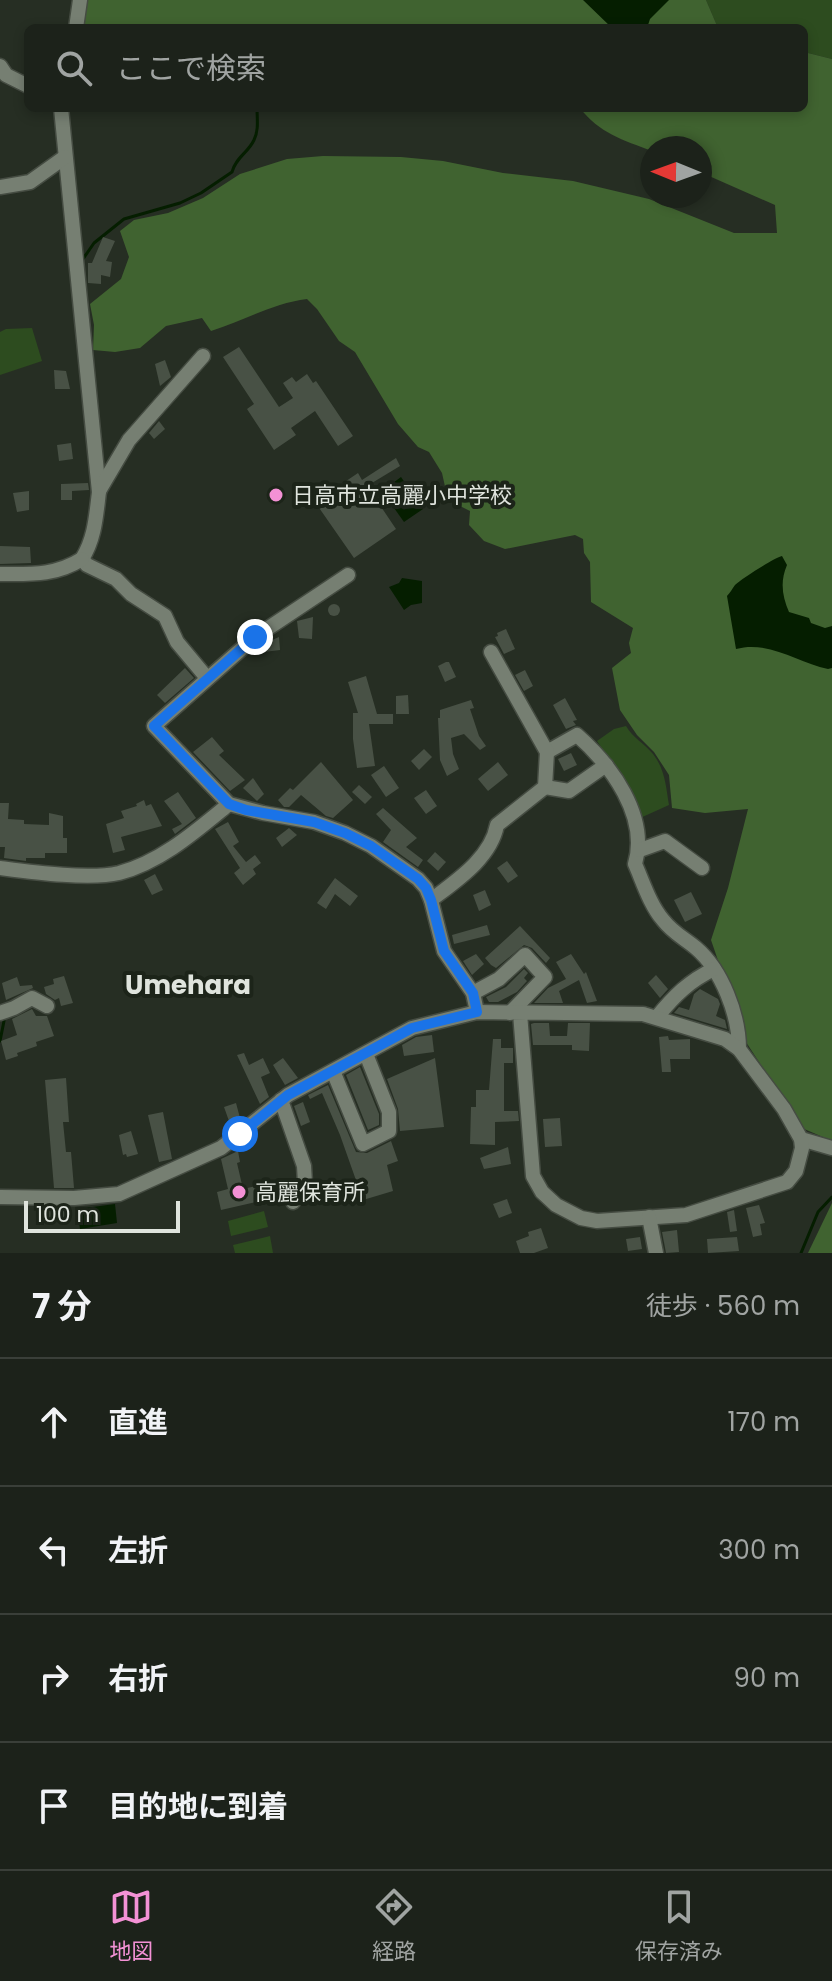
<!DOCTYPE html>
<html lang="ja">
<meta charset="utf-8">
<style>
body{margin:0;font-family:Poppins,"Noto Sans JP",sans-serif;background:#252a23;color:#f1f3f6}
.compass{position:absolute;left:640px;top:136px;width:72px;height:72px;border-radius:50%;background:#1c221a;box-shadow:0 4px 12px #0003;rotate:271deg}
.scale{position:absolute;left:24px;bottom:20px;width:156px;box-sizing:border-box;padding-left:8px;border:4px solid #dfe4dd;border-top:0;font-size:22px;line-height:28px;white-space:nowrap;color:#dfe4dd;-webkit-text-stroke:6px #1c2419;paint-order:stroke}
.stop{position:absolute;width:24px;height:24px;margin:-18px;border:6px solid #1a73e8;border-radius:50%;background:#fff}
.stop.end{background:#1a73e8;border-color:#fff;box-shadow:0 2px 8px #0008}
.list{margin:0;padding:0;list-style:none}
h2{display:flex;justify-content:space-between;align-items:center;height:104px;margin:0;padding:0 32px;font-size:34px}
h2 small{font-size:26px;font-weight:400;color:#a0a4a2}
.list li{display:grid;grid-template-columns:52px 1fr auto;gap:24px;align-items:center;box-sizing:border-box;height:128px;padding:0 32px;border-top:2px solid #3a3f39}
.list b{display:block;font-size:30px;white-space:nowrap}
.list em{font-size:26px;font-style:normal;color:#a0a4a2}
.icon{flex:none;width:44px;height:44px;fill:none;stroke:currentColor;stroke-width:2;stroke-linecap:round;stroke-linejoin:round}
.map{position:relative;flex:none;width:832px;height:1253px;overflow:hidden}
.search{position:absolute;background:#1c221a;box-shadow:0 4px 12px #0003;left:24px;right:24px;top:24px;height:88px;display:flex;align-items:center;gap:20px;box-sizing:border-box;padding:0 28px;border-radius:12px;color:#a0a4a2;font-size:30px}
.sheet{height:616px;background:#1c221a}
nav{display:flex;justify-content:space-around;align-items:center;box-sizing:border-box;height:112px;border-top:2px solid #3a3f39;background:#1c221a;font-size:22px;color:#a0a4a2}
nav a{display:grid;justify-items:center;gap:4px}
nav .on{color:#f391d5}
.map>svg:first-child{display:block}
.green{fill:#2d4c1f}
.forest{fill:#406330}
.water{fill:#051e00}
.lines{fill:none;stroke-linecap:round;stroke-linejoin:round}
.stream{stroke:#051e00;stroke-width:3}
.building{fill:#485145}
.minor-casing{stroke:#454c42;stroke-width:17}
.minor{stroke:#767f72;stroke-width:14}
.route{stroke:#1a73e8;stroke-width:10}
.poi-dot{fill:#f391d5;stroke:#1c2419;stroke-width:3}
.labels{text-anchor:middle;stroke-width:8;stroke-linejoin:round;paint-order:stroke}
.poi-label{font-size:22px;fill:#dfe4dd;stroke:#1c2419;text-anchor:start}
.quarter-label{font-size:26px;font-weight:bold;fill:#dfe4dd;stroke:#1c2419}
</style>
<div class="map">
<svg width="832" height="1253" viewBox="0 0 832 1253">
<rect width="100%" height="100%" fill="#262e23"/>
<!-- green -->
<g class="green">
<polygon points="706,0 832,0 832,59 804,52 804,28 718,28"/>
<polygon points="32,328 42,361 0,375 0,332 6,329"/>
<path d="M626,726C633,738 644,743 653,754C665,769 666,787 669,805L638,819L628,788L597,741L614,729Z"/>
<polygon points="264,1211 268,1227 231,1236 228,1221"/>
<polygon points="270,1236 273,1253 235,1253 233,1245"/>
</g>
<!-- forest -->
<g class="forest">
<polygon points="86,0 706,0 718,28 81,28"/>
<path d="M804,52L832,59V1141L802,1128L746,1042L711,940L728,888L748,809L705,813L672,808L669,775L654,752L637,735L620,710L612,668L631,653L629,643L633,628L591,602L590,562L584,553L583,539L575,535L505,549L484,541L469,525L470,511L458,505L446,491L442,473L429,452L418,447L398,424L355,352L339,341L317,309L307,299C273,303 244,321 211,331L202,318L166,326L140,348L115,352L93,350L94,325L90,304L121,279L129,257L120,231L134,220L168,213L203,198L240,174L287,159L323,156L401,157L443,161L503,173L573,181L649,199L734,233H777L775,205L700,172V148H652V151C623,140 599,133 580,108H804Z"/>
<polygon points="832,1203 832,1253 808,1253"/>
</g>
<!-- water -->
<g class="water">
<polygon points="583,0 669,0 650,19 647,28 612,28"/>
<polygon points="401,477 423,509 404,522 382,491"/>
<path d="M782,556L787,565C780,581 782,596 789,612L809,618L811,623L825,628L832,626V668L828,669C798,663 769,640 736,649L727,596C730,593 732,589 735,585C741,579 774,558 782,556Z"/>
<polygon points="402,578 422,581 422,603 411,605 404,610 389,587 399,583"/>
<polygon points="115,1204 117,1223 80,1229 77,1209"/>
</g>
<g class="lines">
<!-- stream -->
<g class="stream">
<path d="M83,259L94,243L124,219L180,203L201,193L232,172C236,157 248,153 254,140C259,130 257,119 257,108"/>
<polyline points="0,1041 4,1021"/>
<polyline points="801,1253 818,1212 832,1197"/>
</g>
</g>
<!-- building -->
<g class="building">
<polygon points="103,237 115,241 106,261 112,262 110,277 101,275 101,284 88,283 88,263 92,263"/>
<polygon points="239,347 279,407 293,398 283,383 292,377 296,382 307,374 313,383 316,381 353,436 338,446 315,411 291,428 296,435 274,450 247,409 254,404 223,357"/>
<polygon points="165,360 171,377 160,386 155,364"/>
<polygon points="54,370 66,371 70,389 55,389"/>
<polygon points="159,421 165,429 154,439 149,433"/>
<polygon points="71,443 73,459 59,461 57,445"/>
<polygon points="396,458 400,466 367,486 396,529 354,558 315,502 358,473 362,480"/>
<polygon points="88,483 89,490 72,491 72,500 61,500 61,484"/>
<polygon points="29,491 29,510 17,512 13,493"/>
<polygon points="0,546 30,547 31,563 0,564"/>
<circle cx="334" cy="610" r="6"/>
<polygon points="313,617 312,639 299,638 297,621"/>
<polygon points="506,629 515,649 504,654 495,637 498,636 497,633"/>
<polygon points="279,637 280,650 264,652 263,644"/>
<polygon points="446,662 449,662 456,677 445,682 438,666"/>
<polygon points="185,668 194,678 165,703 157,695"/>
<polygon points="525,670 533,686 524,691 515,675"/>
<polygon points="366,676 377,714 393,714 393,724 369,724 375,766 357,768 353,739 353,713 358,713 348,682"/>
<polygon points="408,695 409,714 396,714 396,696"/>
<polygon points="565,698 577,720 573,721 576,725 566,729 553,705"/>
<polygon points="471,700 474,708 470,709 479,736 486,746 480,750 464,734 451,738 453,754 459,769 447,776 440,760 438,718 440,718 440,710"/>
<polygon points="212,737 224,751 219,755 245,780 230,791 193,752"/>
<polygon points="424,749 432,757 419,770 411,761"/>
<polygon points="571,753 577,765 564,771 558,759"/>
<polygon points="321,762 353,800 333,818 326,816 301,795 289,807 284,807 278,800 290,788 293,790"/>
<polygon points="498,762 508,775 488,791 478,779"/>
<polygon points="384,766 399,788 386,797 371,775"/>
<polygon points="253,778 264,794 257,801 243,788"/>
<polygon points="359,785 372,797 365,804 352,792"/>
<polygon points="426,790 437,806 426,814 414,798"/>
<polygon points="178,792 196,818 175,834 172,829 182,824 164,801"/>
<polygon points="144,800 146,806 151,804 162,826 121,837 125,850 113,853 106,824 124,818 121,811 137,806 136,804"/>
<polygon points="0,803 9,803 8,819 24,820 24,824 49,825 49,813 63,816 63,838 67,838 67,853 45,853 45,858 26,858 26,861 4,858 5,847 0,847"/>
<polygon points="383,808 417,838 406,847 423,860 418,867 383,842 391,830 376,814"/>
<polygon points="228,822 239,842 233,846 246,862 255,855 261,863 253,869 256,874 243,885 234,873 240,868 215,829"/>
<polygon points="289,828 297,835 282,847 276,838"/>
<polygon points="435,852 446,862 438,871 427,861"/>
<polygon points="507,861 518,876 508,883 497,868"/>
<polygon points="155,874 163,890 152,895 144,880"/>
<polygon points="335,878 358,896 350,906 335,894 326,909 317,903"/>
<polygon points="485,890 491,905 479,911 473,895"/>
<polygon points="691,892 702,914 685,922 674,900"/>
<polygon points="487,925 490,935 454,944 452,935"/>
<polygon points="520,926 550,958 546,963 532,948 524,945 496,968 491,965 485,958"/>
<polygon points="476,954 484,964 472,975 463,961"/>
<polygon points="571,954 584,974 586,972 597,1001 587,1003 579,980 559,991 563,1003 534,1003 548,988 566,979 556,962"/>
<polygon points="524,969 528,973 524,978 527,981 517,992 498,1002 489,1002 486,997 506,987"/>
<polygon points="656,975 668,989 660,998 648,983"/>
<polygon points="64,976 73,1003 61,1006 59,998 55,1000 46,994 44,987 54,984 53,979"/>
<polygon points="17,977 20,986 32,985 33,988 6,1000 2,983"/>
<polygon points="700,989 718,999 720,1004 716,1016 725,1020 727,1029 674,1013 679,1007 689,1010 694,994"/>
<polygon points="32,1009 36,1016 47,1016 54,1036 36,1042 37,1046 17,1053 18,1056 6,1060 1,1041 17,1035 12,1019"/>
<polygon points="534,1023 549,1023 550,1036 567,1036 568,1023 590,1023 589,1051 572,1050 572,1045 533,1045 531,1024"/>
<polygon points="432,1035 434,1052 404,1056 402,1045 416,1037"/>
<polygon points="668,1036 669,1040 690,1039 690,1059 670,1059 671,1072 662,1072 659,1037"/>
<polygon points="493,1039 501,1039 501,1048 513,1048 513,1063 504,1063 504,1111 518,1111 519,1121 495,1122 495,1145 470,1144 471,1107 476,1107 476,1090 489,1090"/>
<polygon points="244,1053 249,1065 263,1058 270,1073 261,1077 269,1097 260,1104 237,1055"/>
<polygon points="283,1058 298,1078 285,1085 273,1065"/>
<polygon points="435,1058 444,1127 400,1131 398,1109 387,1079"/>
<polygon points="360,1067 379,1114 379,1125 368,1130 346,1075"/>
<polygon points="66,1078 69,1122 63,1122 66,1152 71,1152 74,1188 54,1188 45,1080"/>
<polygon points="328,1085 356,1152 367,1153 391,1141 398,1161 387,1165 393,1191 363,1200 340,1135 322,1093 310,1099 308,1095"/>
<polygon points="303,1102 310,1122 301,1126 294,1106"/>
<polygon points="236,1103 240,1118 229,1121 224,1107"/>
<polygon points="163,1112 172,1159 159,1162 148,1115"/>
<polygon points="560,1118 562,1146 545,1147 543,1119"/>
<polygon points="131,1131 138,1154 127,1157 126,1154 123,1155 119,1135"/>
<polygon points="508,1147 511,1164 484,1169 480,1158"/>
<polygon points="238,1151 240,1162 237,1163 243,1189 270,1183 273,1198 221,1210 217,1192 228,1189 221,1159"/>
<polygon points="507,1199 512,1213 499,1218 493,1204"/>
<polygon points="759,1205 765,1223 760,1224 762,1235 753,1237 746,1208"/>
<polygon points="41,1208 68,1208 69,1219 42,1222"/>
<polygon points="734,1210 737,1231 730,1232 727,1212"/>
<polygon points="541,1228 548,1248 534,1253 520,1253 516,1241 529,1236 528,1232"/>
<polygon points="677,1230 679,1252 666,1253 662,1232"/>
<polygon points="640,1237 642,1249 628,1251 626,1239"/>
<polygon points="737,1237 739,1251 708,1253 707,1239"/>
</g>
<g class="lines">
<defs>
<g id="minor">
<polyline points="76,28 80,0"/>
<polyline points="0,66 6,75 28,86"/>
<path d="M61,108L99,492C96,516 95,538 82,559L87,565L116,579L131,594L165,616L177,642L207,678"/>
<polyline points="0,187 30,182 65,157"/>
<polyline points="99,491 129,440 203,356"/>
<path d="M0,574C30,574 55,576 82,559"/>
<polyline points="348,575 255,637 154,726 229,804 263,813 314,822 345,833 371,846 418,879 426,888 431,900 444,951 473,993 477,1012"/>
<path d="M547,752L577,735C611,765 649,816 635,864C643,882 650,905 663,920C673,933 684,938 696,948C722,970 739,1015 739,1049"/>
<polyline points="545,787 569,791 606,765"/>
<polyline points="640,850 665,841 702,868"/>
<path d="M0,868C31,872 89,880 119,873C161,862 196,831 229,804"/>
<path d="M431,900C456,881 491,858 497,825L545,787L547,752L491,652"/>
<polyline points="473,993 499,979 525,955 545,977 510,1013"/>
<polyline points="0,1013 14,1008 32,998 47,1006"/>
<path d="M657,1017C674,996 689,981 714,969"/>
<polyline points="333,1071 363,1144 389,1131 389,1112 366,1054"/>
<polyline points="281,1100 304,1166 305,1183 293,1202"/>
<polyline points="801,1139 832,1148"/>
<polyline points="0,1197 74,1198 119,1194 221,1148 288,1095 412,1028 477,1012 643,1014 725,1039 739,1049 784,1109 801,1139 802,1148 796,1171 787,1182 686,1215 597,1221 581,1218 556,1205 542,1192 533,1176 520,1013"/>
<polyline points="649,1217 656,1253"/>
</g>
</defs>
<!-- minor casing -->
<use href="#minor" class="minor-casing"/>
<!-- minor -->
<use href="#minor" class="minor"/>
</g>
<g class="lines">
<!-- route -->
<polyline class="route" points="240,1134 288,1095 412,1028 477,1012 473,993 444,951 431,900 426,888 418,879 371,846 345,833 314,822 246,810 229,804 154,726 255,637"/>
</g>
<!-- markers -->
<g class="poi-dot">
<circle cx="276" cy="495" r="8"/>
<circle cx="239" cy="1192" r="8"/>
</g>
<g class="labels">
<!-- poi labels -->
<g class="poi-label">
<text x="292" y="503">日高市立高麗小中学校</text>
<text x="255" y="1200">高麗保育所</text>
</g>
<!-- quarter labels -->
<g class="quarter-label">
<text x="188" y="994">Umehara</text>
</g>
</g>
</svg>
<svg class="compass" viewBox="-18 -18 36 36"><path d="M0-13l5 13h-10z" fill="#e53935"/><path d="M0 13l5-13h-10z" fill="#a0a4a2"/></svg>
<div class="scale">100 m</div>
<div class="stop" style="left:240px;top:1134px"></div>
<div class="stop end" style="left:255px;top:637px"></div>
<div class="search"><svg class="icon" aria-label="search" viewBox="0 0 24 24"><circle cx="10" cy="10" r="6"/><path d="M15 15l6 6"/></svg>ここで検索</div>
</div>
<section class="sheet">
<h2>7 分<small>徒歩 · 560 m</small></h2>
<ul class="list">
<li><svg class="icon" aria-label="ahead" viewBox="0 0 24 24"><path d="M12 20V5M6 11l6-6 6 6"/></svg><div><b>直進</b></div><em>170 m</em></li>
<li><svg class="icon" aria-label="left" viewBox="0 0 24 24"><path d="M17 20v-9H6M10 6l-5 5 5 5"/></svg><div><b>左折</b></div><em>300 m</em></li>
<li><svg class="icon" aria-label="right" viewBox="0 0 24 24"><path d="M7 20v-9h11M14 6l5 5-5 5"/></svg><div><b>右折</b></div><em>90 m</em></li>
<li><svg class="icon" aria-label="arrive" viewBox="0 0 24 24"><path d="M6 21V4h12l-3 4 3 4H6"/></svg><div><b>目的地に到着</b></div></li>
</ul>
</section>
<nav>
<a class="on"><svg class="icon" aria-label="map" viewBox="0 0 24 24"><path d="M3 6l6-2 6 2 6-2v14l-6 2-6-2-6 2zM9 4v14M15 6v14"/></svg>地図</a>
<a><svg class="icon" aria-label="directions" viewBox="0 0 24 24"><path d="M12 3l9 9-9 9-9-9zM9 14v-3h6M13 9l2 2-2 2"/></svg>経路</a>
<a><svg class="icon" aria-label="saved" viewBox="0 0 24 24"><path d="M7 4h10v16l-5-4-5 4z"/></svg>保存済み</a>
</nav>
